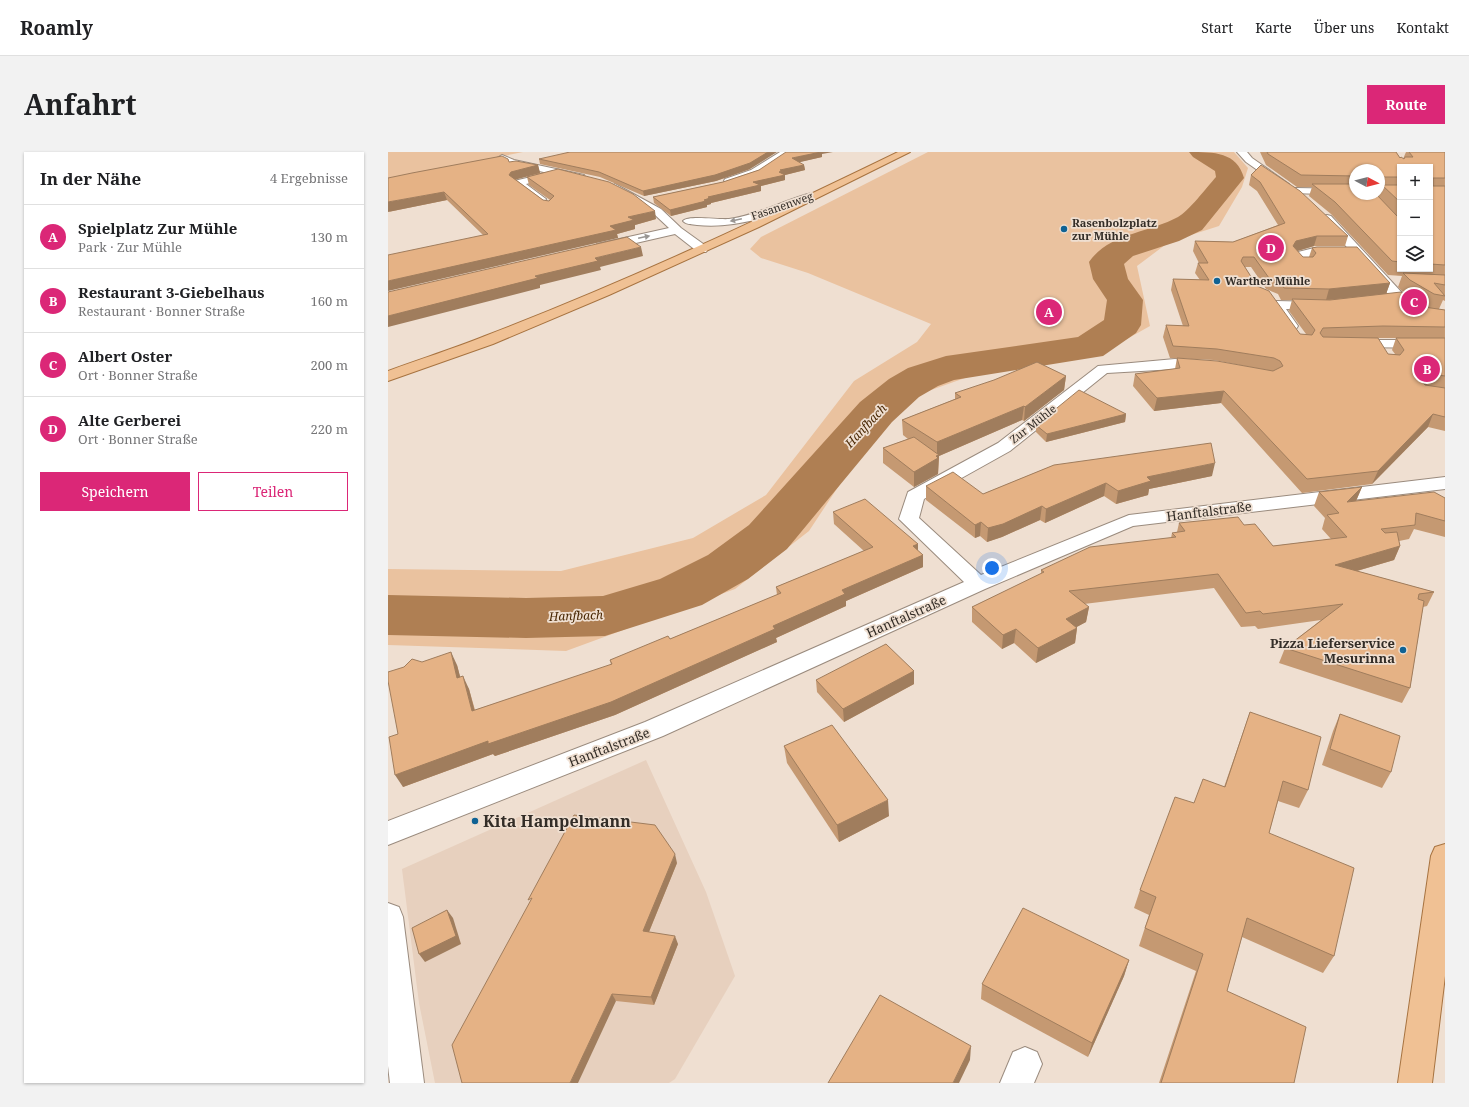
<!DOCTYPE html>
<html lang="de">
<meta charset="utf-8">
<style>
body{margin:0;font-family:"Noto Serif",serif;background:#f2f2f2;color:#202124}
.controls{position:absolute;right:12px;top:12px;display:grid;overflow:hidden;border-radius:0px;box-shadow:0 1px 3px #0004}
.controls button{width:36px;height:36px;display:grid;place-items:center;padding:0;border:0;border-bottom:1px solid #e0e0e0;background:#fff;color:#202124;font:20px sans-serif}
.compass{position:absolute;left:961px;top:12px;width:36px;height:36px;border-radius:50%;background:#fff;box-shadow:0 1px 3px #0004;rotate:97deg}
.you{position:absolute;left:604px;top:416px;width:14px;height:14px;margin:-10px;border:3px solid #fff;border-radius:50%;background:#1a73e8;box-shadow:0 0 0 6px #1a73e833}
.badge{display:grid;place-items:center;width:26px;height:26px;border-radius:50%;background:#db2777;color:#fff;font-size:13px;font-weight:700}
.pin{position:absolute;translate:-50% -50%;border:2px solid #fff;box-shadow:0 1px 4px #0006}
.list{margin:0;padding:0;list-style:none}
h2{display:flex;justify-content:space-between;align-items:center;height:52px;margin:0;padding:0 16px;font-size:17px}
h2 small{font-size:13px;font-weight:400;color:#757577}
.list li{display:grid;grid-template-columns:26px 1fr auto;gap:12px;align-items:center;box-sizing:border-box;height:64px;padding:0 16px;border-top:1px solid #e0e0e0}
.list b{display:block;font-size:15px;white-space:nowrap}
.list p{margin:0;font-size:13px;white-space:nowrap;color:#757577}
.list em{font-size:13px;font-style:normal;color:#757577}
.actions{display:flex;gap:8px;padding:12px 16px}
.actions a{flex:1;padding:9px 0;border:1px solid #db2777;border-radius:0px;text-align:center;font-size:14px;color:#db2777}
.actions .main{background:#db2777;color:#fff}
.icon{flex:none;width:22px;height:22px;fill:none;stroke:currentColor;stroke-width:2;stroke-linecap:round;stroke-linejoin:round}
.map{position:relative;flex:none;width:1057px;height:931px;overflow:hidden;border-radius:0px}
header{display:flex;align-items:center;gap:24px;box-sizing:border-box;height:56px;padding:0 20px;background:#fff;border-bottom:1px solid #e0e0e0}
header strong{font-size:19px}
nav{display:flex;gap:22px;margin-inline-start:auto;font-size:14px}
.intro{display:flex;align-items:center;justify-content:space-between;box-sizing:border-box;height:96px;padding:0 24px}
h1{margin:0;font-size:28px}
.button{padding:10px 18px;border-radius:0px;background:#db2777;color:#fff;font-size:14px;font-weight:700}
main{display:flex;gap:24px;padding:0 24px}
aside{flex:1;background:#fff;border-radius:0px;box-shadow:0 1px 3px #0004}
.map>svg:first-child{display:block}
.built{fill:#e7d0be}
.green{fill:#eac29f}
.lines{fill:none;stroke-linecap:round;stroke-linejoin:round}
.river{fill:#af7f53;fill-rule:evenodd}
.minor-casing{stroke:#9a8b7e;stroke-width:2}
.major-casing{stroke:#a77340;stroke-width:2}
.minor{fill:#fff;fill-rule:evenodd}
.major{fill:#f0c194;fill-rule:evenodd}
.wall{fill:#c59972;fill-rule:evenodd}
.shaded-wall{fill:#a07d5d}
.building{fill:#e5b285;stroke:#a07d5d}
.oneway{fill:#999693}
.poi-dot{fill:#0f6294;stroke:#efdfd1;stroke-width:1.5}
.labels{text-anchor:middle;stroke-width:3.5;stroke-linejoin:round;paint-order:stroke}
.far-street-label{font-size:11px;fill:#332d27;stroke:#efdfd1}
.far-poi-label{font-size:11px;font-weight:bold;fill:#332d27;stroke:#efdfd1;text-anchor:start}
.far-water-label{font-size:12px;font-style:italic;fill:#492703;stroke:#efdfd1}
.street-label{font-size:13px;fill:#332d27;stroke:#efdfd1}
.poi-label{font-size:13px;font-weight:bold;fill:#332d27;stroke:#efdfd1;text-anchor:end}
.near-poi-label{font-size:16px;font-weight:bold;fill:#332d27;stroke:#efdfd1;text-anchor:start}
</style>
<header>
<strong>Roamly</strong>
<nav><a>Start</a><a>Karte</a><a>Über uns</a><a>Kontakt</a></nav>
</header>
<div class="intro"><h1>Anfahrt</h1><a class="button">Route</a></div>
<main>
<aside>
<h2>In der Nähe<small>4 Ergebnisse</small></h2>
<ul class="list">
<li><span class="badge">A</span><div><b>Spielplatz Zur Mühle</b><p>Park · Zur Mühle</p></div><em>130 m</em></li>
<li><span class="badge">B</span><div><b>Restaurant 3-Giebelhaus</b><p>Restaurant · Bonner Straße</p></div><em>160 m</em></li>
<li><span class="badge">C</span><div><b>Albert Oster</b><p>Ort · Bonner Straße</p></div><em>200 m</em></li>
<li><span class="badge">D</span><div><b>Alte Gerberei</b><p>Ort · Bonner Straße</p></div><em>220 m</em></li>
</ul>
<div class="actions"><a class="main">Speichern</a><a>Teilen</a></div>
</aside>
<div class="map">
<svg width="1057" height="931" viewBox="0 0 1057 931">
<rect width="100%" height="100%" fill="#efdfd1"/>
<!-- built -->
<polygon class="built" points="258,608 318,740 347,824 287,927 281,931 47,931 31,851 14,717"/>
<!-- green -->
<g class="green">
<polygon points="0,0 135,0 0,28"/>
<polygon points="540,0 846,0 860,16 854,35 831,74 781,90 749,114 762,174 714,201 655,212 591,221 529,243 489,276 421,379 347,437 178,499 0,493 0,417 173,419 305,386 378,343 466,229 529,190 543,172 420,121 373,106 362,97 373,85"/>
</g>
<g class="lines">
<!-- river -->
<path class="river" d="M801,0C826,0 849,0 856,26L814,78L791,89L745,104L736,112L740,127L755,148L753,173L748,181L715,204L566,228L550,234L531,245L504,270L399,397L360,427L314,453L217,484L138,486L0,483V443L138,446L215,444L272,427L320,403L361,373L472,250L501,227L520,216L558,204L690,185L716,168L719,148L705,127L701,110C721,81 761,81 790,65C800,60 819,35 828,25L827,19L805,5Z"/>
<defs>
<g id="minor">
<polygon points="392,0 404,0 371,22 341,32 336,29 337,27 363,18"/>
<polygon points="849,0 859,0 864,6 901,32 896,35 892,34 858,10"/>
<polygon points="114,3 126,8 196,23 197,25 192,28 172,24 138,32 158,47 157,49 149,49 125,31 126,29 160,21 120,12 109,6"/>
<polygon points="227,32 273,57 293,76 318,94 320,97 318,100 310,100 287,82 213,99 209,98 207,95 209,92 281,76 265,61 223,37 222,35"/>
<polygon points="907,36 967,37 967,42 971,42 967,43 903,41 902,39"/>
<path d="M424,41L429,44L428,46C389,62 352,77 309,73C304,72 299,73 295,69C300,63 331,68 341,67C371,63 395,48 424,41Z"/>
<polygon points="939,63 943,64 1016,143 1040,158 1057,160 1057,168 1032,165 1006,149 935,68 933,66 935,64"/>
<path d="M926,96H953L959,100C954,106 927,103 918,106L923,112L917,116L913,115L904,104L906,101Z"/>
<polygon points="888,149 932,150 937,151 939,154 937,157 932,158 898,157 910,174 908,177 898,177 881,153 883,150"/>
<polygon points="964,188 1057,188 1057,196 959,195 957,192 959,189"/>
<polygon points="787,207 823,211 826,214 823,217 818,219 787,217 719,221 622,299 536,347 531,366 593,423 741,363 1057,325 1057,337 745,374 597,437 275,584 0,693 0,669 257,570 576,430 511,367 520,340 610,291 710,214"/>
<polygon points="0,751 11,755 15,765 36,931 2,931 0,914"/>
<polygon points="637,895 649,900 654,912 646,931 612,931 625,900"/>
</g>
<g id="major">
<path d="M510,0H522L371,75L221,143L105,192L0,229V219C32,207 65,197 97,184C238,130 374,66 510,0Z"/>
<polygon points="1057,692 1057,824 1044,931 1010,931 1043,704 1047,695"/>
</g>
</defs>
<!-- minor casing -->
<use href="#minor" class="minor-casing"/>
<!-- major casing -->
<use href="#major" class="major-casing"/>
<!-- minor -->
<use href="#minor" class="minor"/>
<!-- major -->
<use href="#major" class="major"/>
</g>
<!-- wall -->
<g class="wall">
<path d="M872,0H1008L1012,6L1015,7L1018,0H1057V149L1055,148L1051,157L1057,158V279L1040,275L984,332L914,341L833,251L766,259L745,234L747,222L787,217L789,206L882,219L826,208L782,206L775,185L778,173L795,174L783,138L785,127L812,128L807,121L810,111H811L805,99L807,89L845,90L890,73L869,39L861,33L863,23L960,84L957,94H926L909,99L915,105H921L924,96L1002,131L998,142L1036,155H1039L1017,142L1010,135L1014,124L1000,123L943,62L921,44L924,35H909L878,13ZM1012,15H1042V117H1012ZM967,18L991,36L992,37L990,44L967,42ZM857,115H863L878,137L890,142L893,148H904L901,159L918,182H912L869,134ZM986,186H1008L1004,198L1007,202H1000Z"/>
<polygon points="434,2 434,5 411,10 416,13 417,18 397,23 397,28 373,34 373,39 323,51 323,52 319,53 319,55 283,64 266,51 265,45 335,30 371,18"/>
<polygon points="151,7 362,17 328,29 256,44 212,25 152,12"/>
<path d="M121,10L150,13L152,21L268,67L247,73V77L229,82L230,86L95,83L59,48L0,60ZM149,22L139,25L141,33L162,48L161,49L155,48L127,27Z"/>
<polygon points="678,224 676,238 636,269 634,268 551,304 550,322 526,335 495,311 495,296 520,287 515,283 514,268 567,247 567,241"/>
<polygon points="738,262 737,270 658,290 648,280 648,273"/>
<polygon points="666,313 824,324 761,337 760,343 728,352 716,344 657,371 652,368 614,385 599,390 592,384 587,386 538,348 538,334 595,342"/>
<polygon points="974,335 968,349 1057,346 1057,385 1026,377 1021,387 1011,389 1012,394 1006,408 969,419 1046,440 1039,454 1035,455 1022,536 1014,551 891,511 897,496 933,468 870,477 867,474 853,475 826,436 696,452 701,455 698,470 688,475 689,476 687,491 648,511 626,491 614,497 584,470 584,455 653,422 653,418 783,386 784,381 789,380 791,371 856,373 885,394 943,387 934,377 937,366 926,354 931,340"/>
<polygon points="445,360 530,392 530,399 535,403 535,415 458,449 458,454 388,486 389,490 227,563 107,604 105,602 15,635 10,582 34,510 69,513 72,525 81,537 87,558 223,513 222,508 282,487 389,443 388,435 476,399 446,372"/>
<polygon points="526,519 526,532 456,570 429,540 428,528"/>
<polygon points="862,560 920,638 911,656 890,649 881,681 946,804 935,821 854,785 839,839 906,931 771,931 808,819 751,794 761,763 746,756 752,738 806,651 836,635"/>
<polygon points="952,562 1003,620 994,636 934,613 945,579"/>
<polygon points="396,594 501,664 451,690 399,611"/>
<polygon points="289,711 261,780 290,792 266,853 228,849 141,751"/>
<polygon points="741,808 736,824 700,905 593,847 594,832"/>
</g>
<!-- shaded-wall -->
<g class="shaded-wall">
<polygon points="380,0 389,0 362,17 328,29 256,44 255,39"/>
<polygon points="429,0 445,0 434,2 434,5 404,12 404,6"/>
<polygon points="150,13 152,21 126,28 121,23 123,20"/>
<polygon points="416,13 417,18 397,23 397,28 373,34 373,39 323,51 323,52 319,53 319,55 283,64 282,58 316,48 320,45 365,30 392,18"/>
<polygon points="995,25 991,36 991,29"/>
<polygon points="56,40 59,48 0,60 0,50"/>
<polygon points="267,59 268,67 247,73 247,77 229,82 230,86 0,139 0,129 222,74 240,65"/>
<polygon points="929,84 926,94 906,100 905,94 908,89"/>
<polygon points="253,95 255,104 212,115 213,118 152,133 152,136 0,175 0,164 147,124 207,106"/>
<polygon points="1002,131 998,142 938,148 941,137"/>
<polygon points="1043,222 1038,235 1034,230 1037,224"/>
<polygon points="678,224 676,238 636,269 637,255"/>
<polygon points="836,239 833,251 766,259 769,246"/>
<polygon points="636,254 634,268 551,304 550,322 526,335 526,320 549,304 549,290"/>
<polygon points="738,262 737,270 658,290 659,282"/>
<polygon points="1045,262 1040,275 984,332 990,319"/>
<polygon points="827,311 824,324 761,337 760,343 728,352 730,339 759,325"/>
<polygon points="718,331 716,344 657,371 658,357"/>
<polygon points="974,335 968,349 959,350"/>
<polygon points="654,354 652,368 614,385 599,390 600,376"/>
<polygon points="593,370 592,384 587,386 587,373"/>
<polygon points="530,392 530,404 525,394"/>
<polygon points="1012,394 1006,408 941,427 947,413"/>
<polygon points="535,403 535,415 458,449 458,454 388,486 389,490 227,563 107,604 105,602 15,635 7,623 385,474 454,438"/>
<polygon points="701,455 698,470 676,482 678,467"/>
<polygon points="689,476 687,491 648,511 650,496"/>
<polygon points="628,477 626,491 614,497 615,483"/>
<polygon points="63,500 69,513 76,539 69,526"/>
<polygon points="526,519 526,532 456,570 455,557"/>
<polygon points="75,524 81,537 90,572 84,559"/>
<polygon points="500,648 501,664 451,690 449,673"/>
<polygon points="287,702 289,711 258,787 255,779"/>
<polygon points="59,758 65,766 73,792 37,810 31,802"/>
<polygon points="287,784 290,792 266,853 263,845"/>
<polygon points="741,808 736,824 700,905 704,891"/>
<polygon points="224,842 228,849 190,931 182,931"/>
<polygon points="583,894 582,908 571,931 565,931"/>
</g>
<!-- building -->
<g class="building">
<polygon points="182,0 380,0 362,11 327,23 255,39 211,20 151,7"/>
<polygon points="398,0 433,0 404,6 416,13 392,18 395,19 391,20 397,23 365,30 372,33 320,45 322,46 316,48 318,49 282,58 265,45 335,30 371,18"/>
<polygon points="879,0 1008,0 1012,6 1013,5 1016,7 1017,5 1025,5 1021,0 1057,0 1057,26 1045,26 1045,34 1057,34 1057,113 1042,112 1042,15 1012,15 1012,25 995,25 993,29 991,29 991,18 967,18 967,24 913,23 880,2"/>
<polygon points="114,4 120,7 121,10 128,9 150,13 123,20 121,23 155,48 161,49 166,44 139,25 170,17 221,30 245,42 267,59 240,65 246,68 222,74 228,78 0,129 0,103 100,82 56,40 0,50 0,26 24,21"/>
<polygon points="873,13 912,39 960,84 929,84 908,89 905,94 915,105 925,105 928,101 924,96 929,95 969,95 1002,131 941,137 896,136 893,131 881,126 866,105 855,105 853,109 869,134 881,139 912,182 924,183 927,178 904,147 942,148 1013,140 1036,155 1057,158 1057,175 995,174 935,176 932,181 935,185 990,186 1000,202 1012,203 1016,198 1008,186 1057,186 1057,224 1043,222 1037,224 1034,230 1037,233 1057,236 1057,265 1045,262 990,319 919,327 836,239 769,246 747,222 792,216 789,206 829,209 885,219 895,214 892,209 886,206 829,197 785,194 778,173 801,174 785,127 821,128 810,111 820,111 807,89 845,90 897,71 872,30 863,23"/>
<polygon points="924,32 967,32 967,42 988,42 1009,64 1012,64 1012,110 1004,109 947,50"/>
<polygon points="994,33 1012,33 1012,50"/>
<polygon points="239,85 253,95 207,106 210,109 147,124 150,126 0,164 0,140"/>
<polygon points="1015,121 1057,123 1057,133 1046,131 1057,144 1046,142 1022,128"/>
<polygon points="649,210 678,224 637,255 636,254 549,290 514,268 573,245 567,241 606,228"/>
<polygon points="691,238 738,262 659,282 648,273"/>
<polygon points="526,285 551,303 548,304 550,306 526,320 495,296"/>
<polygon points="823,291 827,311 759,325 763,329 730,339 718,331 658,357 654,354 615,372 600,376 593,370 587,373 538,334 565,320 595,342 666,313"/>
<polygon points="974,335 959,350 1046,340 1057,346 1057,369 1028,361 1027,373 993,377 997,381 1009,380 1012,394 947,413 1046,440 1031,442 1030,447 1036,449 1022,536 897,496 955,452 875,462 872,459 858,461 830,422 681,439 701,455 678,467 689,476 650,496 628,477 615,483 584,455 656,420 653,418 702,395 788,385 784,381 797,379 791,371 850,365 856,373 867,372 885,394 959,385 939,363 951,361 931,340"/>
<polygon points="477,347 530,392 525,394 535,403 454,438 457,442 385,474 387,477 223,550 100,592 100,589 7,623 1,585 10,582 0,529 0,520 16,515 24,507 34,510 63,500 69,526 75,524 84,559 224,512 222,508 280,484 282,487 393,441 388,435 485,395 445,360"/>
<polygon points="498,492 526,519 455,557 428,528"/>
<polygon points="862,560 933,585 920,638 895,629 881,681 966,716 946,804 859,766 839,839 918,875 906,931 773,931 815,802 757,776 768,745 752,738 787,645 806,651 815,627 837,635"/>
<polygon points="952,562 1012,584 1003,620 942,597"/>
<polygon points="444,573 500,648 449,673 396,594"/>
<polygon points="186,663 267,673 287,702 255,779 287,784 263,845 224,842 182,931 74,931 64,893 144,746 140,748"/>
<polygon points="635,756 741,808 704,891 594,832"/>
<polygon points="59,758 68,784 31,802 24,776"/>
<polygon points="492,843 583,894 565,931 440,931"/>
</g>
<!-- one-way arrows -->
<defs><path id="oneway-solid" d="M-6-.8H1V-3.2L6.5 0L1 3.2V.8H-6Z"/></defs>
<g class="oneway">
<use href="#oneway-solid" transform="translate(348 68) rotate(168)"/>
<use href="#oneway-solid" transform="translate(256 85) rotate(-12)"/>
</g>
<!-- markers -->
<g class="poi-dot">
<circle cx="676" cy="77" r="4"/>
<circle cx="829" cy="129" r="4"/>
<circle cx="1015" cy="498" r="4"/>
<circle cx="87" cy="669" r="4"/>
</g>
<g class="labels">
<!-- far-street labels -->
<g class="far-street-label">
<text transform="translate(394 54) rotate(-19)" y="4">Fasanenweg</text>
<text transform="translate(645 272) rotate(-38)" y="4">Zur Mühle</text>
</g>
<!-- far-poi labels -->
<g class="far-poi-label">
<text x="684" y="75">Rasenbolzplatz<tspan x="684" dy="13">zur Mühle</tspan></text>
<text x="837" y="133">Warther Mühle</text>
</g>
<!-- far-water labels -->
<g class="far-water-label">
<text transform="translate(478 274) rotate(-47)" y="4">Hanfbach</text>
<text transform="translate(188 464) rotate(-2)" y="4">Hanfbach</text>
</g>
<!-- street labels -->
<g class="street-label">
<text transform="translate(821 359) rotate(-7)" y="5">Hanftalstraße</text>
<text transform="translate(518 464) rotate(-24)" y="5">Hanftalstraße</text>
<text transform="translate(221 595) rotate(-21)" y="5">Hanftalstraße</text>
</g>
<!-- poi labels -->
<g class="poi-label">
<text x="1007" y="496">Pizza Lieferservice<tspan x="1007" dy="15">Mesurinna</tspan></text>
</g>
<!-- near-poi labels -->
<g class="near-poi-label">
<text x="95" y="675">Kita Hampelmann</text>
</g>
</g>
</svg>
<div class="controls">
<button>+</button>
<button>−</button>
<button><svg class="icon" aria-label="layers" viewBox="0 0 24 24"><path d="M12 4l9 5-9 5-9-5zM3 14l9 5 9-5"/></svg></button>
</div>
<svg class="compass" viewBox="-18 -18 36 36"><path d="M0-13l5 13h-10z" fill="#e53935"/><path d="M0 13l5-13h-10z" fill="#757577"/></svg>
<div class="you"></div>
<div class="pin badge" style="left:661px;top:160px">A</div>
<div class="pin badge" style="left:1039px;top:217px">B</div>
<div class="pin badge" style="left:1026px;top:150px">C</div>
<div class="pin badge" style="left:883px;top:96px">D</div>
</div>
</main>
